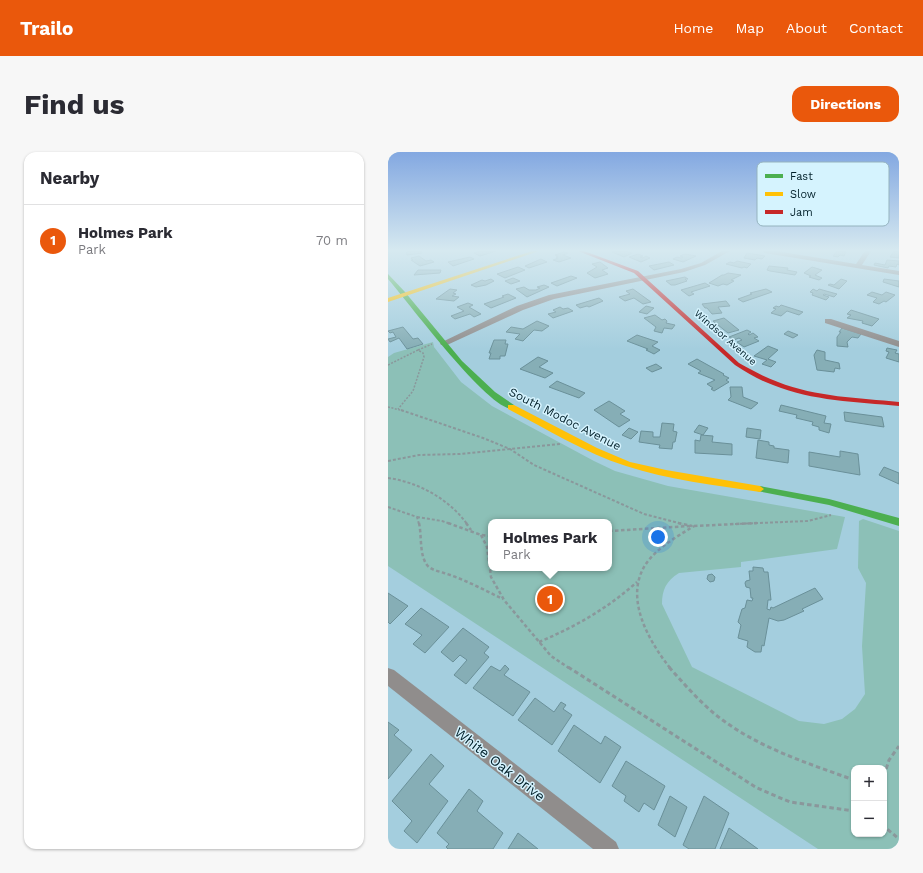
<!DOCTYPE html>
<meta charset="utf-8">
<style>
body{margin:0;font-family:"Work Sans",sans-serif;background:#f7f7f7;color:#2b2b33}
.controls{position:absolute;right:12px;bottom:12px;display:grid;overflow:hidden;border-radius:8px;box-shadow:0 1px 3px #0004}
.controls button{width:36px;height:36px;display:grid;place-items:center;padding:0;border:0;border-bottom:1px solid #e1e1e2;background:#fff;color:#2b2b33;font:20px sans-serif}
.you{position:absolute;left:270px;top:385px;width:14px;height:14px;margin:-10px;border:3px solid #fff;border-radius:50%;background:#1a73e8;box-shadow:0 0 0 6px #1a73e833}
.badge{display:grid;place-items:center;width:26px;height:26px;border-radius:50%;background:#ea580c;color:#fff;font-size:13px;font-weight:700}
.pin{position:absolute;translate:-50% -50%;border:2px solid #fff;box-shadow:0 1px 4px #0006}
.popup{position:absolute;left:100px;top:367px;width:124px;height:52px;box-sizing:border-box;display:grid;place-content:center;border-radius:8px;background:#fff;filter:drop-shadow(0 1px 3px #0005);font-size:13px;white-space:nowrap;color:#7c7c81}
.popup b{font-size:15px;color:#2b2b33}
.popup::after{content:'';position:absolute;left:50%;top:100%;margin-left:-8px;border:8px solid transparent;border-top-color:#fff}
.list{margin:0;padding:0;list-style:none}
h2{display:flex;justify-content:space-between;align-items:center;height:52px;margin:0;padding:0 16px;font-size:17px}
h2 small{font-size:13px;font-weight:400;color:#7c7c81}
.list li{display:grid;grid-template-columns:26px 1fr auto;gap:12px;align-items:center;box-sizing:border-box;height:72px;padding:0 16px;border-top:1px solid #e1e1e2}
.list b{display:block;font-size:15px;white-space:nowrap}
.list p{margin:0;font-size:13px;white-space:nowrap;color:#7c7c81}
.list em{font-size:13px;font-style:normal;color:#7c7c81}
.map{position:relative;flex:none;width:511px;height:697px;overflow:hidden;border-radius:12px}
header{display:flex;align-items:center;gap:24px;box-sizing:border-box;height:56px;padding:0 20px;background:#ea580c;color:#fff}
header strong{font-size:19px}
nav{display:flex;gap:22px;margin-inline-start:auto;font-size:14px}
.intro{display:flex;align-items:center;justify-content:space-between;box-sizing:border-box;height:96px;padding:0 24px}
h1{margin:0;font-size:28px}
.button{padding:10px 18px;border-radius:12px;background:#ea580c;color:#fff;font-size:14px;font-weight:700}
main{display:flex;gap:24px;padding:0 24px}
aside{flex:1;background:#fff;border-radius:12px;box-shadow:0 1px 3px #0004}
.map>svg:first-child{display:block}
.green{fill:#8cc0b7;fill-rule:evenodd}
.building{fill:#86aeb6;stroke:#6a9099}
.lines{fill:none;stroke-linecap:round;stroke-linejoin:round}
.path-far3{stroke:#8a979b;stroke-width:1.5;stroke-dasharray:2 1.5;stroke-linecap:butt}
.path-far2{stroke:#8a979b;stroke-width:2;stroke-dasharray:3 2;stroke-linecap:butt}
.path-far1{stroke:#8a979b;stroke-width:2.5;stroke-dasharray:3.5 2.5;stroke-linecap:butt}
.path{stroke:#8a979b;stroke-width:3;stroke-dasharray:4.5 3;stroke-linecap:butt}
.street{fill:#908d8c;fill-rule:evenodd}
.fast{fill:#4caf50;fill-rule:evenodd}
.slow{fill:#ffc107;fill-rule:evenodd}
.jam{fill:#c62828;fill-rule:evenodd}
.labels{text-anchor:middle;stroke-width:3;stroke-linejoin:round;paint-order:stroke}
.far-street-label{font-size:10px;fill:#001f29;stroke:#d5f3fe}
.street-label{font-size:12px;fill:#001f29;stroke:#d5f3fe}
.near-street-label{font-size:14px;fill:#001f29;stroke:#d5f3fe}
.key{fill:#d5f3fe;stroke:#95b3be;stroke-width:1}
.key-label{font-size:11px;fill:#001f29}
</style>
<header>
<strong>Trailo</strong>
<nav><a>Home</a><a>Map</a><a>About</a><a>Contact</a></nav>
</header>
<div class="intro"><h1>Find us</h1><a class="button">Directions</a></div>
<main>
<aside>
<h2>Nearby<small></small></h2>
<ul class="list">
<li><span class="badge">1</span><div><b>Holmes Park</b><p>Park</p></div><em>70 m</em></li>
</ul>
</aside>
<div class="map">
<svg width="511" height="697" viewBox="0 0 511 697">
<rect width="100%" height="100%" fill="#a4cede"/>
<!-- green -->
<path class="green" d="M45,190L46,195L73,230L104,254L206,309L227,319L280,334L457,365L449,397L353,410V415L291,421C278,429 274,438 274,452L304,515L411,569L436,572L454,567L467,557L477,542L474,494L478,431L470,416L471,369L475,367L511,379V697H430L0,414V205L6,201ZM103,370H221V416H103ZM466,616H496V682H466Z"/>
<!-- building -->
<g class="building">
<polygon points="21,99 33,99 34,101 19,103 18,101"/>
<polygon points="93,99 108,99 92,104 86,101"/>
<polygon points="226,99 237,99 244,101 236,105 224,100"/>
<polygon points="449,99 453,99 458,100 456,104 452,103 450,105 445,104"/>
<polygon points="506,99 511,99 511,106 502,105"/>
<polygon points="176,100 180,101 175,103 183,106 171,110 165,108 170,106 168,105 170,104 167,103"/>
<polygon points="359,101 377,104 374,107 369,106 367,108 356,106"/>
<polygon points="250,102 255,104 252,105 255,106 258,104 262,106 253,110 241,105"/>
<polygon points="297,102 308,104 295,110 285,107 289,105 293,106 295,105 292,104"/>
<polygon points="31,104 38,109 43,108 46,110 32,114 23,108 25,108 23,106"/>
<polygon points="82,105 86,107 65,114 60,110"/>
<polygon points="153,107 159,110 141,116 137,114"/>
<polygon points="499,108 511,109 511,113 509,112 508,115 501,114 500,116 486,113 487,111 497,113"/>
<polygon points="349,109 363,112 359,116 356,115 354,116 338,112 342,110 346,111"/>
<polygon points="212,110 220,116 214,118 220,122 207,126 199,121 209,115 204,112"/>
<polygon points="281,110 286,113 266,118 261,114"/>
<polygon points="381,114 400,116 399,118 409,120 407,123 382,119 379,118"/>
<polygon points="130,115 137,118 117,126 109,122"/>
<polygon points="424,115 434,118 427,123 434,126 431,128 421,125 423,124 416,121"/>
<polygon points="30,118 53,118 52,121 26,123"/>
<polygon points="340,121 353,123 343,128 346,129 339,133 335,132 330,134 321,131 334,123 336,123"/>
<polygon points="183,124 189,126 169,134 163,131"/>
<polygon points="297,125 300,127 297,127 299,129 287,133 283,133 278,129"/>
<polygon points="125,126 132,129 123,132 117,129"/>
<polygon points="103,127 106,129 98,133 88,135 83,133 94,128 97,129"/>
<polygon points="453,127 459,129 451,137 440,133 442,132 446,133"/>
<polygon points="496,127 511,129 511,135 495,130"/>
<polygon points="317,131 322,134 303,140 306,142 301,144 293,138"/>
<polygon points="156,133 161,135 139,145 128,137 136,135 141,138 148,138 152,136 149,135"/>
<polygon points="62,137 69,138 65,141 68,142 64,144 71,145 66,149 48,147"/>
<polygon points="245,137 263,150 255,152 246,146 237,149 231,145 242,142 238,139"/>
<polygon points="378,137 384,140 355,150 350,147 364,142 362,141"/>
<polygon points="425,137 429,139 431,137 449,142 446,145 436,142 435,143 441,145 438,148 424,143 425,141 422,140"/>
<polygon points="484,140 494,143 498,140 507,143 498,150 496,149 491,152 485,150 489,146 479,143"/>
<polygon points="120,142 128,146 103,156 96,152 116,145 114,144"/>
<polygon points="211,146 215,149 201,155 199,154 192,156 188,153"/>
<polygon points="338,149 342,154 330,155 334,161 324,162 319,156 317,156 314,152"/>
<polygon points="80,151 85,153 81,155 93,162 86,165 82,162 67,167 63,164 76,159 69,155"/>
<polygon points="393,153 415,160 411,163 399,159 393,164 383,161 388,157 385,156 388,154 391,155"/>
<polygon points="258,154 266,156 259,162 251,160"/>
<polygon points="172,155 175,157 180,156 185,159 165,166 160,162 168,160 165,158"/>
<polygon points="463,158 491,167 484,174 474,171 475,169 459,166 463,163 459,162"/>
<polygon points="267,163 274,168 277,167 279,169 278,171 287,173 284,177 276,176 274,181 266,179 268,175 256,166"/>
<polygon points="336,166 351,178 340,181 325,169"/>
<polygon points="149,169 161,174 154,179 146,178 135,189 127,187 132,182 118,180 123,175 135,177"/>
<polygon points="15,175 25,187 30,186 35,192 19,197 11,186 2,190 0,187 8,185 5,180 2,181 0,179"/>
<polygon points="454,176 473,182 470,186 464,185 459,190 460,195 449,194 449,185 453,180 451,180"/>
<polygon points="359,178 363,180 360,182 361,183 365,181 370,185 366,186 371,189 356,195 349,190 354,188 351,186 346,188 341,185"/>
<polygon points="400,179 410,183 405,186 396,182"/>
<polygon points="249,183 270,190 264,194 272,198 266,202 258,198 260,197 239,189"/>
<polygon points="106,188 118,188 117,192 120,192 117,204 112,204 112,207 101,207 103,201 101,201"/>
<polygon points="380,194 390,198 380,207 388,210 383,215 374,212 379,208 366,204"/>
<polygon points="499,196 509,198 507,201 511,202 511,210 498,206 501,200 498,199"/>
<polygon points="429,198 437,200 437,208 451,211 452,217 447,216 446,220 429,218 426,203"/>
<polygon points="150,205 160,209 151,215 165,221 157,226 132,217"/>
<polygon points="309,207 336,222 335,223 341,226 338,228 341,230 326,239 323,237 325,236 319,232 327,228 310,221 313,219 300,212"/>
<polygon points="268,212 274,216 264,220 258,216"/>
<polygon points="169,229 197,241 191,246 161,235"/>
<polygon points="342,235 354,235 355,245 370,251 363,257 340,248 343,245"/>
<polygon points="221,249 237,259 232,262 242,268 231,275 206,258"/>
<polygon points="393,253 438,264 436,271 443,272 441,281 431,278 431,275 424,273 425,270 408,266 409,263 391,259"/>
<polygon points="456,260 494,265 496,275 457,269"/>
<polygon points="274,271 286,272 285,279 289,280 287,290 285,290 284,297 271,296 272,293 251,290 253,279 265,280 265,285 272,285"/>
<polygon points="311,273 320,276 315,283 306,280"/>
<polygon points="241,276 250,280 243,287 234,283"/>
<polygon points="359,276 373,278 372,287 358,285"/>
<polygon points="313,283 325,284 324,290 344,292 344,303 307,301 307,288 312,289"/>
<polygon points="370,288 381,290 381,293 386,294 386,296 401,298 400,311 368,306"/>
<polygon points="452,299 470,302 472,323 421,314 421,300 452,305"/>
<polygon points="496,315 511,321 511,332 491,323"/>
<polygon points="365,415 375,416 376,420 380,420 383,448 380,448 379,457 382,458 383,455 385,456 427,436 435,447 414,457 416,459 396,468 390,469 381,466 376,494 374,493 373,500 367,500 359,495 360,489 350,486 353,473 350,470 354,457 357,456 359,448 364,449 365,446 363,446 362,436 358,435 357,431 358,429 362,428 361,419 365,419"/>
<polygon points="324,422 327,425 326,429 322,430 319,427 320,423"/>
<polygon points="0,441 20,454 2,472 0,470"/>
<polygon points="33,456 61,475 37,501 25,492 34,483 17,472"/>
<polygon points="75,476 101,495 96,501 101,505 78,532 66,523 79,508 72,503 65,510 53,500"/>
<polygon points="117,513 121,517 116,523 142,540 125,564 85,536 103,514 112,519"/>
<polygon points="147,546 166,560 173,550 178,553 175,557 184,563 164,593 130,568"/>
<polygon points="0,570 11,578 6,583 24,598 0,627"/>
<polygon points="186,573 213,592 217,584 233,595 212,631 170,599"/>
<polygon points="43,602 56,614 41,632 60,649 29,691 16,679 24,669 4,649"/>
<polygon points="238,609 277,634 266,658 256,651 251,660 236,649 238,644 224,634"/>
<polygon points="81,637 95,649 89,659 115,681 105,697 60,697 58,695 61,692 49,681"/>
<polygon points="282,644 299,655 287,685 270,673"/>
<polygon points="316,644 341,661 327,697 301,697 295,693"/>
<polygon points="341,676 370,697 332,697"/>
<polygon points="130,681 150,697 120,697"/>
</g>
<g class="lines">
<!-- path-far3 -->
<g class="path-far3">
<polyline points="30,198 44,192"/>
<polyline points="0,213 30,198 35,201 36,205 25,239 10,257"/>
<polyline points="0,255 16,259"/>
</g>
<!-- path-far2 -->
<g class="path-far2">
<polyline points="13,258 95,286 122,297 146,313 256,362 295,372"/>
<polyline points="0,309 31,303 72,302 172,292"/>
<path d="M0,326C30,330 61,347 79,372"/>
<polyline points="0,355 29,365 31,372"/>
<polyline points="29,365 54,369 63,372"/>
<polyline points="347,372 420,369 443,363"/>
</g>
<!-- path-far1 -->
<g class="path-far1">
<path d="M31,371C34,384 31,402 39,413C43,418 50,419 56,421C76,427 96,438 115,447"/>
<polyline points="60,371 93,383 103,384"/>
<polyline points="78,371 83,378"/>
<polyline points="290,371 304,374"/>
<polyline points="306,374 369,371"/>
<polyline points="221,379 302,374"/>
<polyline points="93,383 99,395 103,425 116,448 163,504 181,516"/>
<path d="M151,490C187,475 220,456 249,430"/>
<path d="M282,516C260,488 234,443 260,409C272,394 290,384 306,374"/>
</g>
<!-- path -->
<g class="path">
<polyline points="180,515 369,636 402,650 466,659"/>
<path d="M281,515C296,532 311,549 328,563C368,595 419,611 466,628"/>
<polyline points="496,624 501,608 511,594"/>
<polyline points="496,671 498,676 511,687"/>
</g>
<!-- street -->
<g class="street">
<polygon points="334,99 342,99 317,113 296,120 166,147 135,158 59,193 53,193 52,191 129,154 161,143 293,117 313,111"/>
<polygon points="374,99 388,99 468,112 477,99 483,99 474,113 511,119 511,123 377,101"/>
<polygon points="437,167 443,167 511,189 511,195 437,171"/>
<polygon points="0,516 6,518 228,690 231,697 205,697 0,534"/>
</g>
<!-- fast -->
<g class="fast">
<path d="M0,122L17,140L74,209L107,240L126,253V257C102,261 18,147 0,127Z"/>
<polygon points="372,334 441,347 511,366 511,374 441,353 369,339 368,337 369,335"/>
</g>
<!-- slow -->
<g class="slow">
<polygon points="144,99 151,99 0,150 0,146"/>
<path d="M120,253H126L209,296L242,310L278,318L372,334L376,337L372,340C328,333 280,328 238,314C197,301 159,277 120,257Z"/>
</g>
<!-- jam -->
<path class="jam" d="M190,99H196L250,119L351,211C364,218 376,225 390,230C428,245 471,246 511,250V254C469,250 424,249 385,233C371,228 359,221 347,213L246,121Z"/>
</g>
<!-- sky -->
<linearGradient id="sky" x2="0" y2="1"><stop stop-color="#83a8e1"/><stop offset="0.5" stop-color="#d6e9f0"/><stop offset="1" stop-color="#d6e9f0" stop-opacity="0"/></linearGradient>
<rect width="511" height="197" fill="url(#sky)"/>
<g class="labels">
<!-- far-street labels -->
<g class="far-street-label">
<text transform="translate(338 185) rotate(41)" y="4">Windsor Avenue</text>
</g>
<!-- street labels -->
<g class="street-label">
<text transform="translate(177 267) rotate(27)" y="4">South Modoc Avenue</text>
</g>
<!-- near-street labels -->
<g class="near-street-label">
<text transform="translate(112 612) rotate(38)" y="5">White Oak Drive</text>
</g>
</g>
<!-- legend -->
<rect x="369" y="10" width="132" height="64" rx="6" class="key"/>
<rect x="377" y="22" width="18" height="4" fill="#4caf50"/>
<rect x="377" y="40" width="18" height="4" fill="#ffc107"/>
<rect x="377" y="58" width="18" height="4" fill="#c62828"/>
<g class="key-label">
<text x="402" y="28">Fast</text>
<text x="402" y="46">Slow</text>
<text x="402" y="64">Jam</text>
</g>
</svg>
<div class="controls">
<button>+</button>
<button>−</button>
</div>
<div class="you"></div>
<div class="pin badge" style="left:162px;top:447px">1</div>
<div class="popup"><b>Holmes Park</b>Park</div>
</div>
</main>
